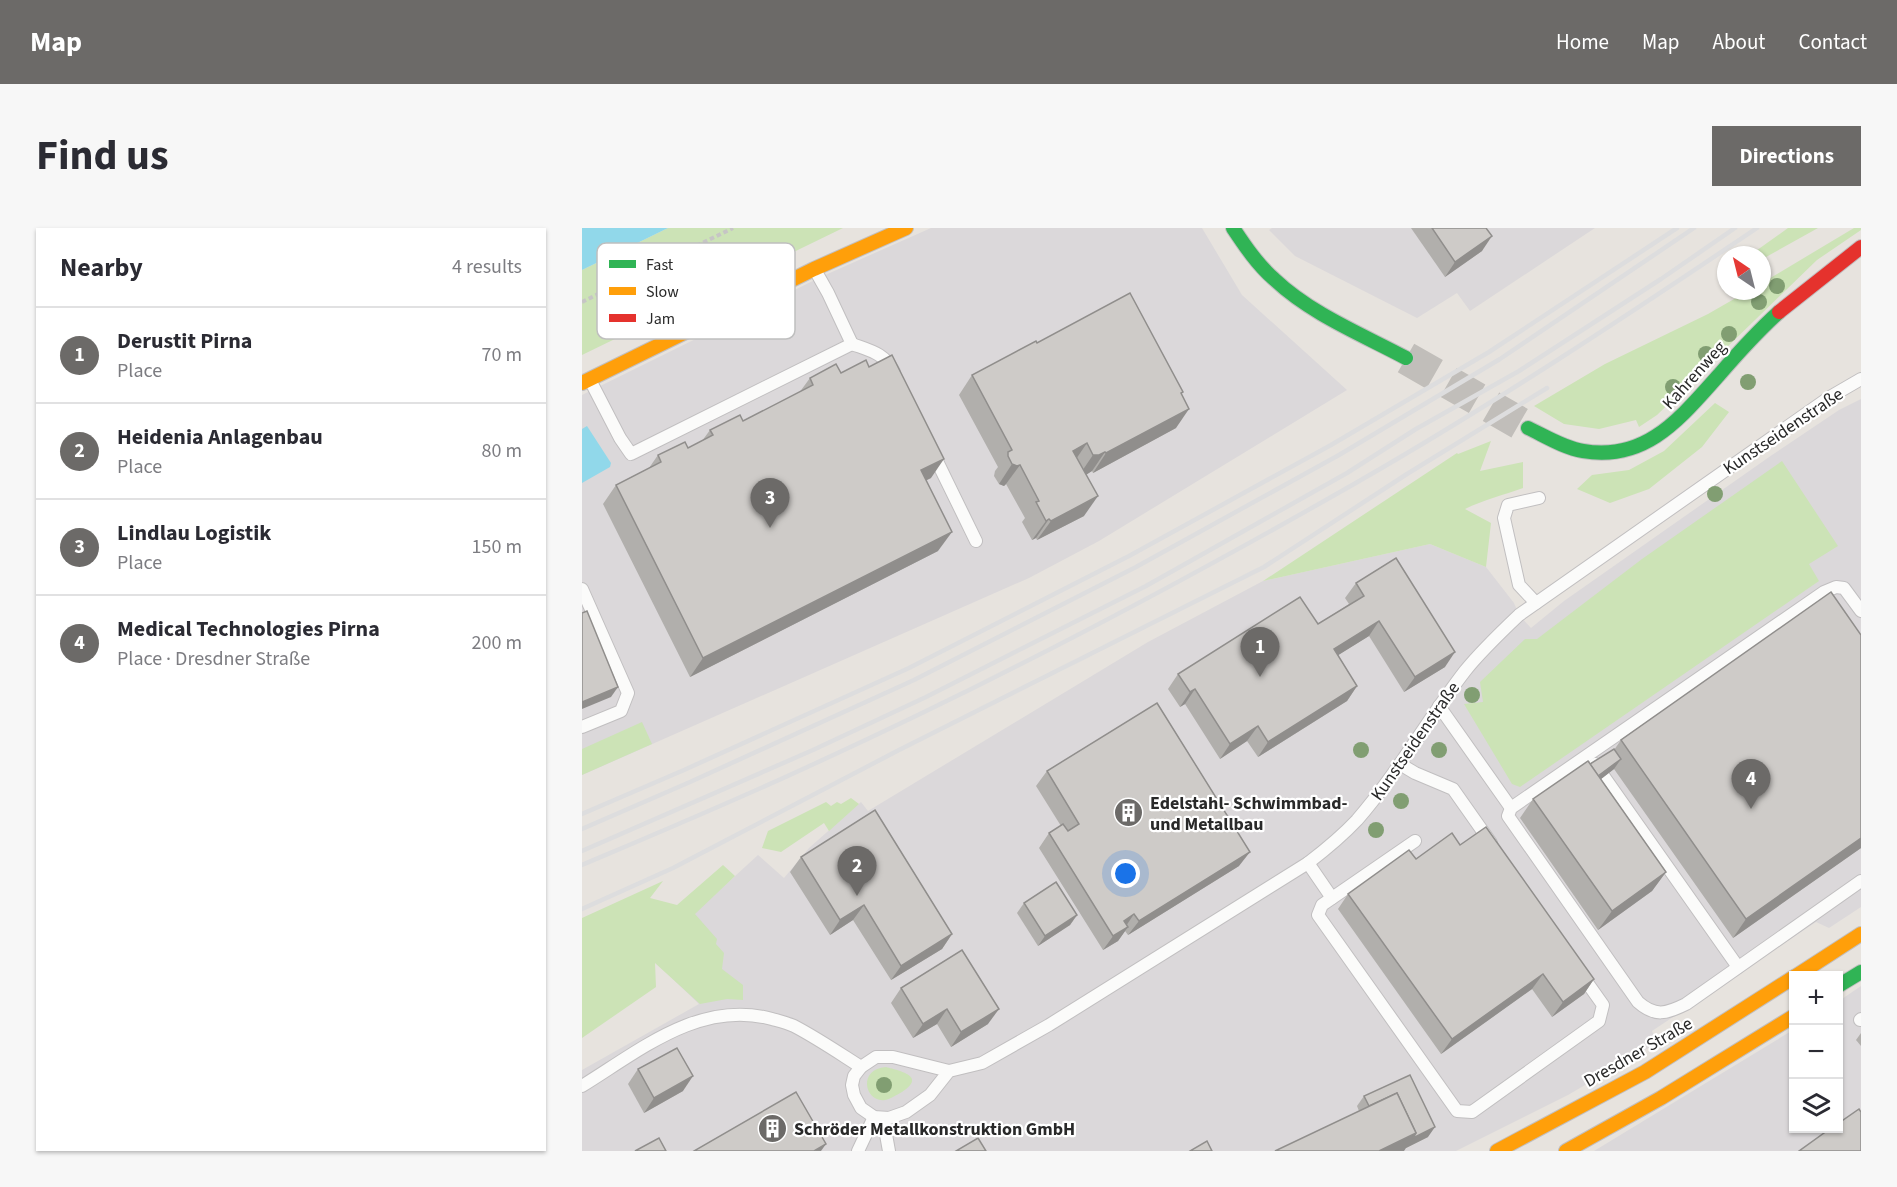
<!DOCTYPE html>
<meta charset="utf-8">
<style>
body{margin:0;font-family:"Source Sans 3",sans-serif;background:#f7f7f7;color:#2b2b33}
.controls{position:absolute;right:18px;bottom:18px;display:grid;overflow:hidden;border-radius:0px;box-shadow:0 2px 4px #0004}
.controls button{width:54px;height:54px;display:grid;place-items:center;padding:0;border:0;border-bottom:2px solid #e1e1e2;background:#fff;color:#2b2b33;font:30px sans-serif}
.compass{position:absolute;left:1135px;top:18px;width:54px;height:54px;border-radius:50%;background:#fff;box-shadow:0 2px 4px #0004;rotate:325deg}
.you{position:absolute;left:544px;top:646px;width:21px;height:21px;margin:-15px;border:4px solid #fff;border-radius:50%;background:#1a73e8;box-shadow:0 0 0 9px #1a73e833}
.badge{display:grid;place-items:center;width:39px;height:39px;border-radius:50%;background:#6c6a68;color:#fff;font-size:20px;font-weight:700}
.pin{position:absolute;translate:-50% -50px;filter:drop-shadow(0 2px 3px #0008)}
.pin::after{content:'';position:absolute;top:32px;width:21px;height:18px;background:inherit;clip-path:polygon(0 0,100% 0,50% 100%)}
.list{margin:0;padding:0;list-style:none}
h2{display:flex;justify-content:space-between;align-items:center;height:78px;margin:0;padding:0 24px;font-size:26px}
h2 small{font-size:20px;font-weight:400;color:#7c7c81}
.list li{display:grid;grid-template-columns:39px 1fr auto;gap:18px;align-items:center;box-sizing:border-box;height:96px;padding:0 24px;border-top:2px solid #e1e1e2}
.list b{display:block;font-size:22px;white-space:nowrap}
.list p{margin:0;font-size:20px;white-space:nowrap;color:#7c7c81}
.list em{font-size:20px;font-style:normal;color:#7c7c81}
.icon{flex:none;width:33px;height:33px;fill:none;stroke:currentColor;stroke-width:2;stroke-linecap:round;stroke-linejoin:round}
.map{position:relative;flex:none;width:1279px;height:923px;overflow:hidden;border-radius:0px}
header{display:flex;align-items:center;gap:36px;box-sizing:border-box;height:84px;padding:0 30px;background:#6c6a68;color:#fff}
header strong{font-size:28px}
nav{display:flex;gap:33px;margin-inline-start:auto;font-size:21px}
.intro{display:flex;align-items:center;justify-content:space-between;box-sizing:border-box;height:144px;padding:0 36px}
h1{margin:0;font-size:42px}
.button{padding:15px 27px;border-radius:0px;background:#6c6a68;color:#fff;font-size:21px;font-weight:700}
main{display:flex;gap:36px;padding:0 36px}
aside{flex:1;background:#fff;border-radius:0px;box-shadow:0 2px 4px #0004}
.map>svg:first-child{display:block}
.industrial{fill:#dbd8da}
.green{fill:#cce3b6}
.water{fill:#91d8ea}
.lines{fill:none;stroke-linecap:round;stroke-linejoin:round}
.secondary-tunnel{stroke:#c1beba;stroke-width:33;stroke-dasharray:33 16;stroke-linecap:butt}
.lane-casing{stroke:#c1bfc0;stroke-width:14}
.fast-casing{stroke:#c1bfc0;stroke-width:16}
.slow-casing{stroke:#c1bfc0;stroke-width:16}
.jam-casing{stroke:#c1bfc0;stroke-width:16}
.path{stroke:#c6c5c5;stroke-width:4;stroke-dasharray:4.5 3;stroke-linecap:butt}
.lane{stroke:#fbfbfa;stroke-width:12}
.fast{stroke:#30b455;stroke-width:14}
.slow{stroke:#ff9f0a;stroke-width:14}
.jam{stroke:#e5322d;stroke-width:14}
.rail{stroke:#ddddde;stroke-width:4.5}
.tree{fill:#819e72}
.wall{fill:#b1afac}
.shaded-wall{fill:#908e8c}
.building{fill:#cecbc8;stroke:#908e8c;stroke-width:1.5}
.labels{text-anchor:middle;stroke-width:4.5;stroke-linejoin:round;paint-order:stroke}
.street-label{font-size:18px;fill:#292929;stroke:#fff}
.poi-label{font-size:18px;font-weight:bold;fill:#292929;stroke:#fff;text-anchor:start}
.key{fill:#fff;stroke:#bfbfbf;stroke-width:1.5}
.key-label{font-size:16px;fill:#292929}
</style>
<header>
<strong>Map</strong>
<nav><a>Home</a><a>Map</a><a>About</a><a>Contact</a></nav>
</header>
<div class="intro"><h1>Find us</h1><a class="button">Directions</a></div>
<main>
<aside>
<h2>Nearby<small>4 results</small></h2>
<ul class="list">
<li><span class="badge">1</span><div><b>Derustit Pirna</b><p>Place</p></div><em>70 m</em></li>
<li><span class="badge">2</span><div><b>Heidenia Anlagenbau</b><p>Place</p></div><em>80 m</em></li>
<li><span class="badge">3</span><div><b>Lindlau Logistik</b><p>Place</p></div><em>150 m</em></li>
<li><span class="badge">4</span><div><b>Medical Technologies Pirna</b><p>Place · Dresdner Straße</p></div><em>200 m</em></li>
</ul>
</aside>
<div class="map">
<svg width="1279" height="923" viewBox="0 0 1279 923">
<rect width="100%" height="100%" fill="#e7e3de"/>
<!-- industrial -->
<g class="industrial">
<polygon points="349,0 620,0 660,67 765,162 517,313 447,350 0,547 0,167 241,48"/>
<polygon points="690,0 1013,0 888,83 875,65 835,90 713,28 687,2"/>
<polygon points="1279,171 1279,679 1247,700 1234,694 1070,803 1075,815 986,867 874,923 0,923 0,842 117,776 73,734 116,682 176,627 202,650 227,620 279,574 286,583 566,414 681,353 848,316 904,339 932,375 937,387 949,400 982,373 1190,227 1257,182"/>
<polygon points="1279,758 1279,923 1012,923 1211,802 1212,900 1256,900 1257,773"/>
</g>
<!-- green -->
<g class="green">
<polygon points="86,0 261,0 0,127 0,42"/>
<polygon points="1206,0 1236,0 1184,29 1171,25"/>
<polygon points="1272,0 1279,0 1279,2 1235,32 1075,187 1057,199 1054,192 1017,201 982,196 952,178 1023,136 1126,86 1166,63 1180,63 1180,55"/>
<polygon points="1133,175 1147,184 1120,219 1067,261 1028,275 995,261 1010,247 1047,242 1082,223"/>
<path d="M909,213L898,243L941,234V260C922,267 901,272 883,281L909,295L904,339L848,316L681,353L875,225L876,226Z"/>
<polygon points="1200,233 1256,318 1227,336 1237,353 938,559 930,556 882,476 901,474 898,454 943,411 955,411 1060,331"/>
<polygon points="60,494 70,516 0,547 0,521"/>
<polygon points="269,570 277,576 247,603 242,595 199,624 180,620 186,603 244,574 249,578 255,574 259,576"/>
<polygon points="141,637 153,648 113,686 135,711 134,716 142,725 140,741 161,757 161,772 145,771 118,776 73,735 74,759 0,810 0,690 81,653 68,670 95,677"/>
<path d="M304,839C318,843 345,848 320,864C314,867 309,871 303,872C283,875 275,841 304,839Z"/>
</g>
<!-- water -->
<g class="water">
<polygon points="0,0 86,0 0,42"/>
<polygon points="5,198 29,235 28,239 0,255 0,201"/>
</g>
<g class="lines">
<!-- secondary-tunnel -->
<polyline class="secondary-tunnel" points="824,130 946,200"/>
<defs>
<g id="lane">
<path d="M270,116C289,123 302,125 312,144"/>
<polyline points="8,152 38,210 49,226 270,116 246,65 233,42"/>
<polyline points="351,225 394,313"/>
<polyline points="0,361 46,465 39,483 0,499"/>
<polyline points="954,375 937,357 922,290 926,277 957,270"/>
<path d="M1279,383L1262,360L1254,359L1242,364L929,580L926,588L1056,774C1073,789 1084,786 1104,776L1279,653"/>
<polyline points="857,478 929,580"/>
<polyline points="818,536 833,545 871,561 909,615"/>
<polyline points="1013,536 1156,739"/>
<polyline points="833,613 740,677 736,687 875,883 890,884 1017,793 1021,777 999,746"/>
<polyline points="726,635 750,670"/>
<polyline points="1278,792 1279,791"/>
<path d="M367,843L348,867L324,884L307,890L292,889L279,880L272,867L270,857L272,848L279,839L294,829H311L367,843L400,835L467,797L726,635C743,622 760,608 775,592C815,546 845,492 883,443C899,423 918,405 937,387L1248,169L1279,151"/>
<path d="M0,858C57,823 118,771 190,791C197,793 205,795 212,798C235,810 257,825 279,839"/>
<polyline points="301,890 307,923"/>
<polyline points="276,923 292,889"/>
</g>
<g id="fast">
<path d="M651,0C663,18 675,36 692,51C729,86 779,106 824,130"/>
<path d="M946,200C963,208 982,220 1001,223C1065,234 1099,189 1137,147C1156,125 1176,103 1197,84"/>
<polyline points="1256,758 1279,744"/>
</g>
<g id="slow">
<polyline points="0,155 232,41 324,0"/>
<polyline points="1214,748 1279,706"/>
<polyline points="915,923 1063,844 1212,749"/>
<polyline points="984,923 1079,870 1212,788"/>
</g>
<polyline id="jam" points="1197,84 1279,19"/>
</defs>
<!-- lane casing -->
<use href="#lane" class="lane-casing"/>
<!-- fast casing -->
<use href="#fast" class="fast-casing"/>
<!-- slow casing -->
<use href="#slow" class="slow-casing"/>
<!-- jam casing -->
<use href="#jam" class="jam-casing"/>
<!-- path -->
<polyline class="path" points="0,74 151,0"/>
<!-- lane -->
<use href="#lane" class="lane"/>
<!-- fast -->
<use href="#fast" class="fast"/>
<!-- slow -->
<use href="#slow" class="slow"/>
<!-- jam -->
<use href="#jam" class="jam"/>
<!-- rail -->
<g class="rail">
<polyline points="0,586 102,542 327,440 547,328 749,217 907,124 1095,0"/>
<polyline points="0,601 108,554 332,452 554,339 757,227 918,131 1112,0"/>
<polyline points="0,623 231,522 344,469 564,358 765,245 834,201 937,143 1079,51 1153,0"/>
<path d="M0,637C78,604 157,571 234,535C418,451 597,356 772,256C910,177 1043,89 1175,0"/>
<polyline points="0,681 91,640 317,522 682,339 825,246 965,160"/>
</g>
</g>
<!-- trees -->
<g class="tree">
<circle cx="1195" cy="58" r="8"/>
<circle cx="1177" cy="74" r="8"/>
<circle cx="1147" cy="106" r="8"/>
<circle cx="1124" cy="126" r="8"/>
<circle cx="1166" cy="154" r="8"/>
<circle cx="1091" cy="159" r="8"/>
<circle cx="1133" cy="266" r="8"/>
<circle cx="890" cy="467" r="8"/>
<circle cx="779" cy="522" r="8"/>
<circle cx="857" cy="522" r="8"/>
<circle cx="819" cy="573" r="8"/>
<circle cx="794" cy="602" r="8"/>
<circle cx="302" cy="857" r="8"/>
</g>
<!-- wall -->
<g class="wall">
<polygon points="829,0 904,0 900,23 863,49"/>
<polygon points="455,115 599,166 594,200 511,245 510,243 504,246 502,288 455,312 454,310 450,312 440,294 443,290 424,256 422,258 417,256 412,248 413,243 416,239 377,167 390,147"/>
<polygon points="259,145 349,250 344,252 356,323 108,449 21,276 34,257 67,240 76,227 106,220 120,213 128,202 161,193 217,165 228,150"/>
<polygon points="774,355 863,439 822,464 787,408 756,427 775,458 765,473 676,529 665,513 638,531 603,476 598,479 586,461 596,446 736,396 767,376 763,370"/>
<polygon points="1039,512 1279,620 1151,710 1032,541 1019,551 1084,644 1070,663 1016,702 938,590 951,571 1032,522"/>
<polygon points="465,543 657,638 546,707 543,703 536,713 521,722 457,620 467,605 479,598 454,558"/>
<polygon points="878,617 1012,751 1002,766 970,789 950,761 859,826 756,681 766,666 834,631"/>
<polygon points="219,629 370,706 360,721 309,752 271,692 248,707 208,644"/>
<polygon points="442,675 495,687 488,697 456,718 435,685"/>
<polygon points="319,760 406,796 369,819 355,796 331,810 309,775"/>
<polygon points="1279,805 1279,818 1274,812"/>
<polygon points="56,841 101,863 62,885 46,856"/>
<polygon points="782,868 846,909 824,920 777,883 775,878"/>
</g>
<!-- shaded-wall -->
<g class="shaded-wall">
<polygon points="910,8 900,23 863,49 873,34"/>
<polygon points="607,181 594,200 511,245 524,225"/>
<polygon points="505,215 492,234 491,223"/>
<polygon points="523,224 510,243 504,247 498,246 511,227"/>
<polygon points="362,231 349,250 325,262 339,242"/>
<polygon points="430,236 438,237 424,256 422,258 417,256"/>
<polygon points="516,268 502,288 455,312 469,293"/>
<polygon points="467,291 454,310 450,312 464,293"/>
<polygon points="370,304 356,323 108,449 121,430"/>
<polygon points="797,393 787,408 742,436 752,421"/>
<polygon points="873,424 863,439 822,464 833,449"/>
<polygon points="775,458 765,473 676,529 686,514"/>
<polygon points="36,459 29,469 0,481 0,474"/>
<polygon points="613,461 603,476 598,479 608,464"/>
<polygon points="676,498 665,513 638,531 648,516"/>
<polygon points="1039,531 1032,541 1001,565 1008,555"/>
<polygon points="1279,610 1279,620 1151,710 1164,691"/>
<polygon points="668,624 657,638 546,707 557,693"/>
<polygon points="1084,644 1070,663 1016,702 1030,683"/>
<polygon points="282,677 271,692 248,707 258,692"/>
<polygon points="552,686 542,701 546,699 536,713 521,722 542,693"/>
<polygon points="495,687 488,697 456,718 463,708"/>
<polygon points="370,706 360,721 309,752 319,738"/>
<polygon points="961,746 950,761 859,826 870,811"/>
<polygon points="1012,751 1002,766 970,789 981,774"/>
<polygon points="365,781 355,796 331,810 341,796"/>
<polygon points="417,781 406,796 369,819 379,804"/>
<polygon points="111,848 101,863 62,885 72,870"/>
<polygon points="853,899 846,909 824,920 822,923 797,923 834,905"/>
<polygon points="244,916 239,923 232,923"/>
</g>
<!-- building -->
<g class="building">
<polygon points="850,0 904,0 910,8 873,34"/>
<polygon points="548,65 601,164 599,165 607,181 524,225 523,224 517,227 511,227 505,215 491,223 516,268 469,293 467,291 464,293 454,274 457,273 438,237 435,238 430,236 426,228 426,224 430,222 390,147 454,113 455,115"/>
<polygon points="310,127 362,231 339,242 370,304 121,430 34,257 79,234 76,227 103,214 106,220 131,207 128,202 158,187 161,193 231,157 228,150 254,136 259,145 284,132 287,139"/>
<polygon points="814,330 873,424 833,449 797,393 752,421 775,458 686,514 676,498 648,516 613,461 608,464 596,446 718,369 736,396 782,368 774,355"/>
<polygon points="1249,364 1279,407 1279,610 1164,691 1039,512"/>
<polygon points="5,383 36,459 0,474 0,385"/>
<polygon points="575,475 668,624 557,693 552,686 542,693 546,699 531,708 467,605 481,596 486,603 497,596 465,543"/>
<polygon points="1032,521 1039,531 1016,548 1008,536"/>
<polygon points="1006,533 1084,644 1030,683 951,571"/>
<polygon points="293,582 370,706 319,738 282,677 258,692 219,629"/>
<polygon points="904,599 1012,751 981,774 961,746 870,811 766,666 827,622 834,631 870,605 878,617"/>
<polygon points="474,654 495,687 463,708 442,675"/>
<polygon points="380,722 417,781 379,804 365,781 341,796 319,760"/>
<polygon points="95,820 111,848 72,870 56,841"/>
<polygon points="828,847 853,899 831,910 834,905 815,865 787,878 782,868"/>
<polygon points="214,864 244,916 232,923 112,923"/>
<polygon points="815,865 834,905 797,923 693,923"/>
<polygon points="1277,881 1279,884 1279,923 1217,923 1249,900 1257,900 1257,895"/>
<polygon points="77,910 84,923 53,923"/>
<polygon points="396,910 404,923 374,923"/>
<polygon points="625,913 630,923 608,923"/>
</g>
<!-- icons -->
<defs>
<symbol id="building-disc" viewBox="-11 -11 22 22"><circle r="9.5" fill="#6c6a68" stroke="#fff"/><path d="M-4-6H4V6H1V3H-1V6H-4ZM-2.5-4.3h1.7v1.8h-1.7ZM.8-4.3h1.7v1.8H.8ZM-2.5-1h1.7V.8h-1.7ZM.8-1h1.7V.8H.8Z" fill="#fff"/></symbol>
</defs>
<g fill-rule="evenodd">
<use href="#building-disc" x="530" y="568" width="33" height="33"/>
<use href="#building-disc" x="174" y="884" width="33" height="33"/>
</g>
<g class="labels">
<!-- street labels -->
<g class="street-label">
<text transform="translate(1112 147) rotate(-48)" y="6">Kahrenweg</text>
<text transform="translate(1201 203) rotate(-34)" y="6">Kunstseidenstraße</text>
<text transform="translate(833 513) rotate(-55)" y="6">Kunstseidenstraße</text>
<text transform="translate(1056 824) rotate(-30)" y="6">Dresdner Straße</text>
</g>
<!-- poi labels -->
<g class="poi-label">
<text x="568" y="581">Edelstahl- Schwimmbad-<tspan x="568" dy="21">und Metallbau</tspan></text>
<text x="212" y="907">Schröder Metallkonstruktion GmbH</text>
</g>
</g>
<!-- legend -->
<rect x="15" y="15" width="198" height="96" rx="9" class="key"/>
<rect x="27" y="32" width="27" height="8" fill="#30b455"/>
<rect x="27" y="59" width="27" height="8" fill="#ff9f0a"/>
<rect x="27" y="86" width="27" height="8" fill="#e5322d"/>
<g class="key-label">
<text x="64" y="42">Fast</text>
<text x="64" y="69">Slow</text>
<text x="64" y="96">Jam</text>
</g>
</svg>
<div class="controls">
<button>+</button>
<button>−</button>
<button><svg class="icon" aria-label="layers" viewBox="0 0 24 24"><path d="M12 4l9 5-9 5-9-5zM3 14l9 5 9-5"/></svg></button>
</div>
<svg class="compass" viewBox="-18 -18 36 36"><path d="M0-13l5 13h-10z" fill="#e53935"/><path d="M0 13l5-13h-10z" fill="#7c7c81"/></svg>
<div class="you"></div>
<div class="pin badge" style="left:678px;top:449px">1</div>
<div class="pin badge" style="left:275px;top:668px">2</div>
<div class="pin badge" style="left:188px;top:300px">3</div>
<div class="pin badge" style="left:1169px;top:581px">4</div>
</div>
</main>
